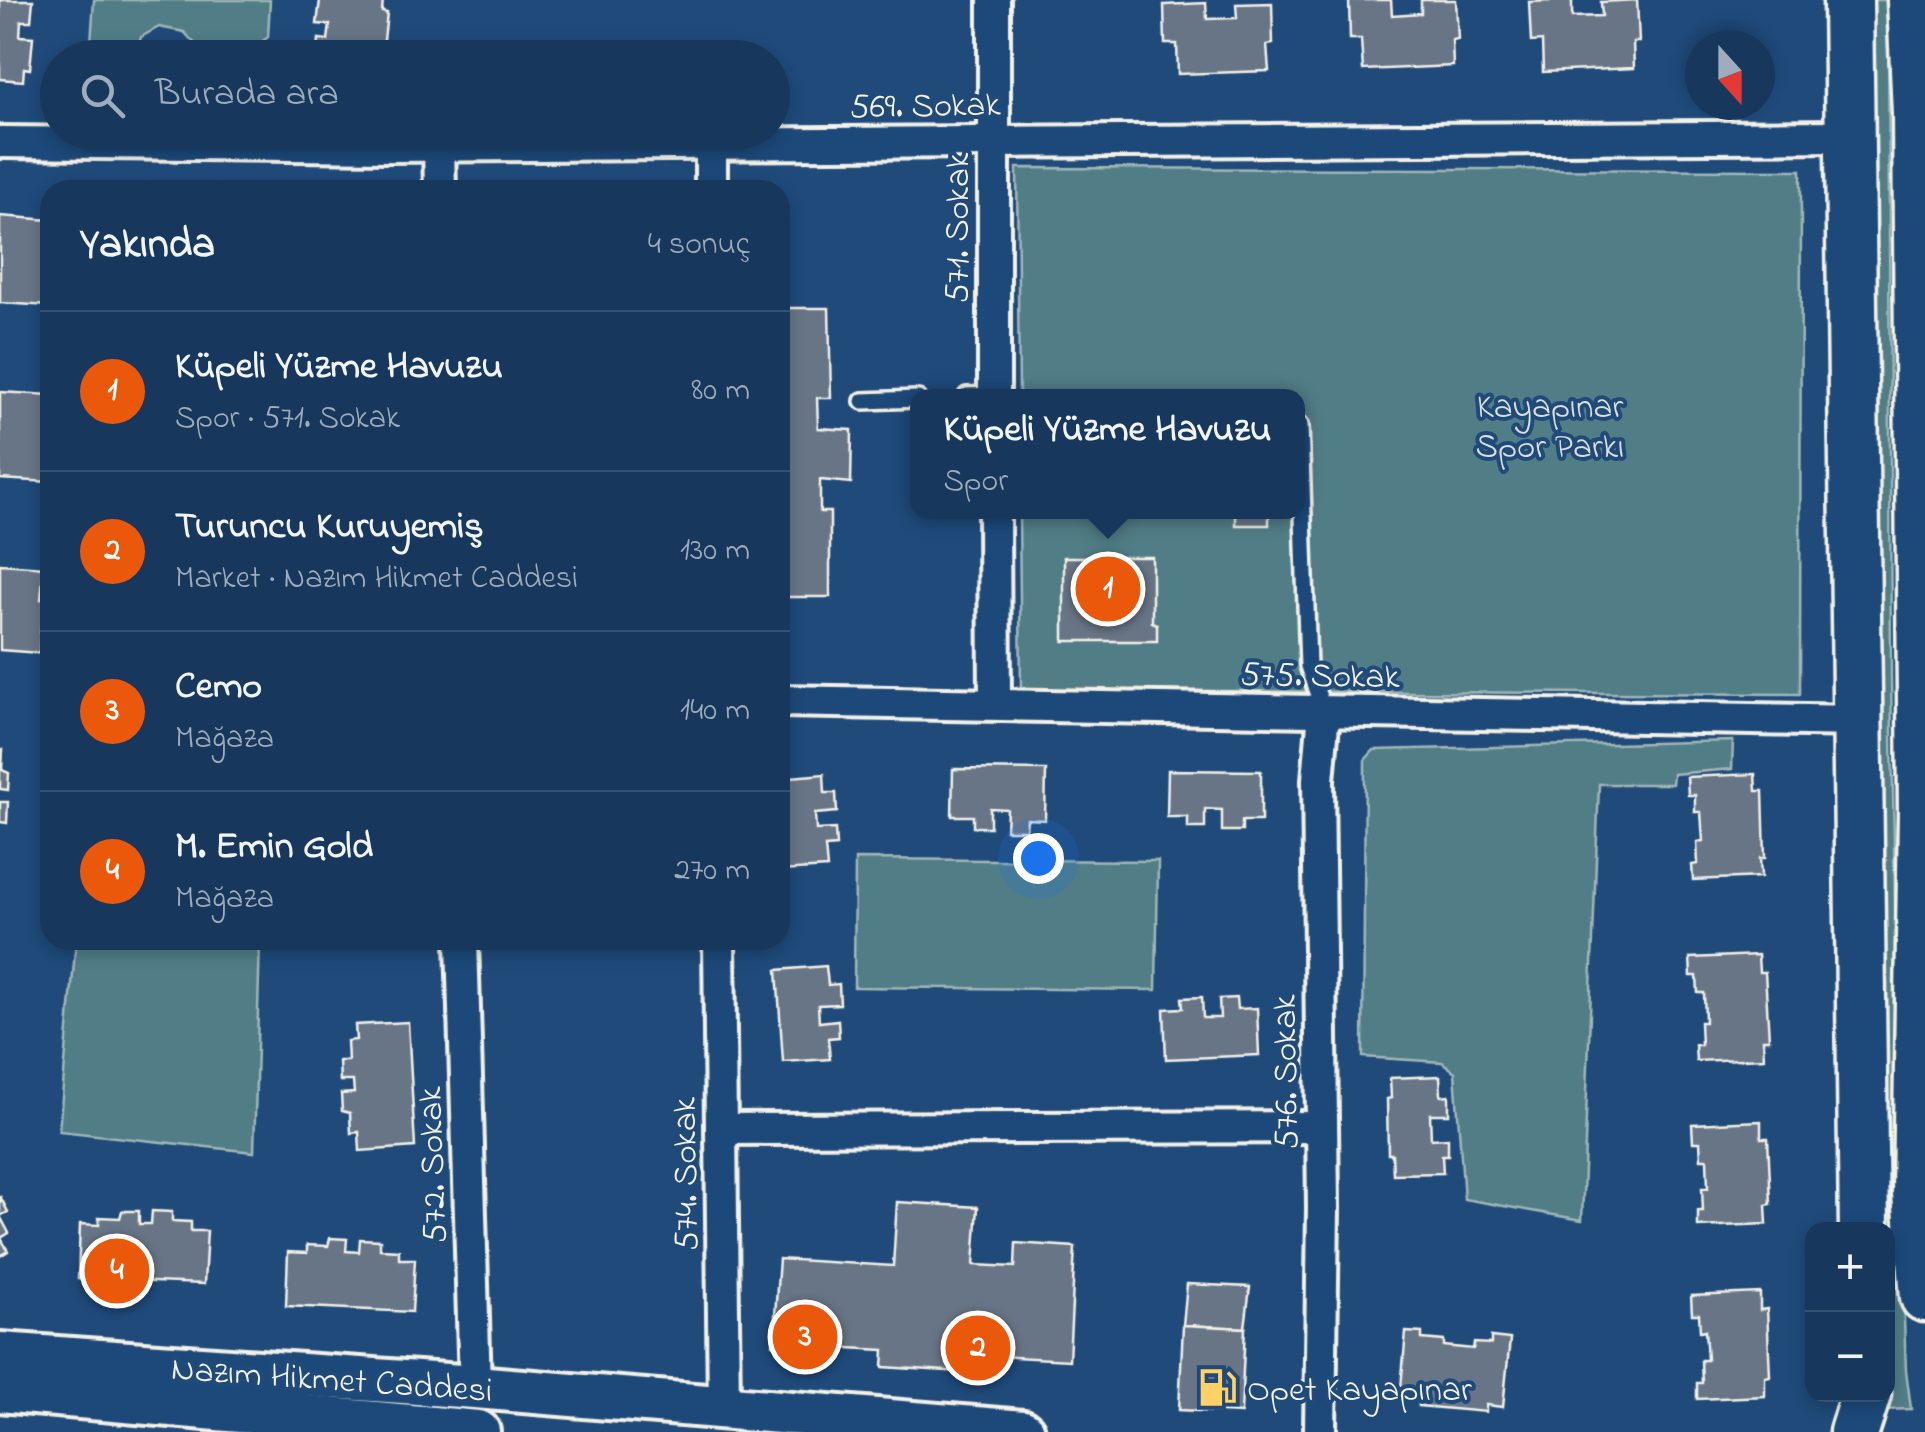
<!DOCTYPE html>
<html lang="tr">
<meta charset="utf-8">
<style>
body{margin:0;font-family:"Indie Flower",sans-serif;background:#244365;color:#f1f3f6}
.controls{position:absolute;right:30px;bottom:30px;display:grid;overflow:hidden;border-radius:20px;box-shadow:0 5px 15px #0003}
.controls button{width:90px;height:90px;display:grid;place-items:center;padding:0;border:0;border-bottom:2px solid #365272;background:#17385c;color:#f1f3f6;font:50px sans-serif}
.compass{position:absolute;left:1685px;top:30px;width:90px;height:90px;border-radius:50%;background:#17385c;box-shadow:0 5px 15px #0003;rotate:159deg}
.you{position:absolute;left:1038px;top:858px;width:35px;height:35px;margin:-25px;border:8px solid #fff;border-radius:50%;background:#1a73e8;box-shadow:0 0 0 15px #1a73e833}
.badge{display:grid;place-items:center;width:65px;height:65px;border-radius:50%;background:#ea580c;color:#fff;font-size:32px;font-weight:700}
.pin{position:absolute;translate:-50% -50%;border:5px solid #fff;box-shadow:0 2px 10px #0006}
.popup{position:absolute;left:910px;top:389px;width:395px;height:130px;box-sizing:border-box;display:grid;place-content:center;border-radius:20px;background:#17385c;filter:drop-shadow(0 2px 8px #0005);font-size:32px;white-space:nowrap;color:#9eacbb}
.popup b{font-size:38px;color:#f1f3f6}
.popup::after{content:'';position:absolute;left:50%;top:100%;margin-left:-20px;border:20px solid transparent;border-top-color:#17385c}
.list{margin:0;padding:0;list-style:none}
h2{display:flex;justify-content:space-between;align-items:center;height:130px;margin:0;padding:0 40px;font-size:42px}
h2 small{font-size:32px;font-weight:400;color:#9eacbb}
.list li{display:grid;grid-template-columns:65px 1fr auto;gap:30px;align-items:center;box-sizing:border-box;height:160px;padding:0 40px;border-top:2px solid #365272}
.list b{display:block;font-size:38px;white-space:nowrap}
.list p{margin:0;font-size:32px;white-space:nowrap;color:#9eacbb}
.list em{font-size:32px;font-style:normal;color:#9eacbb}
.icon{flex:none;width:55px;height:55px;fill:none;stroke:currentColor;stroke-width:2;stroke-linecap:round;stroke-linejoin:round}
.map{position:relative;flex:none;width:1925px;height:1432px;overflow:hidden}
.search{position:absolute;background:#17385c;box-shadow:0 5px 15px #0003;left:40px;top:40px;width:750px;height:110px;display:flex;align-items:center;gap:25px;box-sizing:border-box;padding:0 35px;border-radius:55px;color:#9eacbb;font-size:38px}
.panel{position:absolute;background:#17385c;box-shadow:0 5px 15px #0003;left:40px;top:180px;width:750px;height:770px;border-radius:30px}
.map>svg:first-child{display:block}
.green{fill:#517d86;stroke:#a2b7b7;stroke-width:2.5}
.building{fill:#677586;stroke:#f4f1e8;stroke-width:2.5}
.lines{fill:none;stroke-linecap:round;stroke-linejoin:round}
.service-casing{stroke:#f4f1e8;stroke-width:22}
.minor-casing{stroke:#f4f1e8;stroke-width:38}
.secondary-casing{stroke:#f4f1e8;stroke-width:50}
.primary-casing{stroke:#f4f1e8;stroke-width:55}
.service{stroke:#1f4a7a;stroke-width:15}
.minor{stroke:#1f4a7a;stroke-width:30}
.secondary{stroke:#1f4a7a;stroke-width:42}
.primary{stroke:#1f4a7a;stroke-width:48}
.labels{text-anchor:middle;stroke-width:8;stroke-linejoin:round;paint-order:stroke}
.street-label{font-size:35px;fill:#f4f1e8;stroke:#1f4a7a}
.park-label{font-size:35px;fill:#dce0d9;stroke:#1f4a7a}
.poi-label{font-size:35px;fill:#f4f1e8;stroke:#1f4a7a;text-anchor:start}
</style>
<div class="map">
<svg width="1925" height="1432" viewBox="0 0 1925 1432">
<rect width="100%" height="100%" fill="#1f4a7a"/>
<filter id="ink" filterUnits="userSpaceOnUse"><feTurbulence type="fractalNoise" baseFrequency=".01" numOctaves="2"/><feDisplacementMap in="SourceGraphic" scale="20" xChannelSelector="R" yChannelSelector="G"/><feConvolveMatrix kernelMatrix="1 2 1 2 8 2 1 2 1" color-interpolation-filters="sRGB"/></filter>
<g filter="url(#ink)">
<!-- green -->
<g class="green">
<polygon points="94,0 270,0 268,37 241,57 199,57 199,48 184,32 159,27 141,37 134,57 90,57"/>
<polygon points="1865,0 1888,0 1891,677 1901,1242 1906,1370 1911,1409 1883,1410 1888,1394 1888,1230"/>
<polygon points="1017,168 1801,170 1800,694 1021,690 1019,512 1298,512 1298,396 1019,396"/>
<polygon points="151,183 363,190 150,190"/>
<polygon points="1733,741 1732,769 1673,774 1672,784 1599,784 1582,1220 1464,1199 1455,1072 1442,1062 1363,1057 1365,760 1374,750"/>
<polygon points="855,859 1158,861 1156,990 854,987"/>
<polygon points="76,940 260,940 254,1152 59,1131"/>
</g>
<!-- building -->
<g class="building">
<polygon points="0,0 33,0 31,21 21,21 20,36 33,37 30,69 24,68 23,81 0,79"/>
<polygon points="320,0 383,0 382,12 387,13 382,58 317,58 319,39 328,40 330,25 317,24"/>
<polygon points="1349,0 1391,0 1392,15 1421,13 1421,0 1456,0 1458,39 1452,40 1453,66 1363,70 1361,39 1350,39"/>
<polygon points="1572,0 1572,17 1602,16 1601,2 1637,0 1639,42 1633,42 1634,68 1543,72 1542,41 1531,42 1529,2"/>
<polygon points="1206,3 1207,19 1237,18 1236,4 1272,3 1273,44 1267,45 1269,71 1178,74 1177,44 1165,44 1164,5"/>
<polygon points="0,216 50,220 50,306 0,303"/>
<polygon points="780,308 829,308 831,398 817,398 818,428 852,430 851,483 820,480 820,512 830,512 830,597 780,597"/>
<polygon points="0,392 50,395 50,482 0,479"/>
<rect x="1236" y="512" width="33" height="13"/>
<polygon points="1064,557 1152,557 1152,622 1157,624 1157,641 1064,641"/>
<polygon points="0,564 44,567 41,599 49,599 47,628 41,627 39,653 0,650"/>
<polygon points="0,750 3,750 2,770 9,773 8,790 0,789"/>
<polygon points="953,769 1046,770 1045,820 1027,819 1026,830 1006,830 1007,809 990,808 990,827 973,827 973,816 952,816"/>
<polygon points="1168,770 1261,771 1261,821 1242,821 1242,831 1222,831 1222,810 1205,809 1205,828 1188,828 1188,817 1167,817"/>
<polygon points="824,774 825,793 836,793 837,812 815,814 816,830 835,829 836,846 825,847 827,868 780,871 780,778"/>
<polygon points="1755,774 1756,791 1763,791 1765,858 1760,858 1761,877 1693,880 1692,865 1698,864 1697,842 1703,841 1701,812 1695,812 1695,795 1688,795 1687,777"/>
<polygon points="0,802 8,802 7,823 0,822"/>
<polygon points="1758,955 1759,972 1765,972 1769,1039 1763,1039 1764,1058 1696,1061 1695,1045 1701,1045 1700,1022 1705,1022 1704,993 1698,993 1697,976 1691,976 1690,958"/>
<polygon points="826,966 828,985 839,984 840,1004 818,1005 819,1022 838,1020 839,1037 828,1038 830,1059 783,1062 777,970"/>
<polygon points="1202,997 1203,1018 1220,1018 1219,999 1236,998 1237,1009 1257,1008 1259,1055 1166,1059 1164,1009 1183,1008 1182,998"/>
<polygon points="408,1022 415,1147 360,1151 359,1132 351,1133 350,1113 342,1111 341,1094 354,1093 353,1081 340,1081 339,1061 348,1061 347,1041 356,1040 355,1025"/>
<polygon points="1440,1076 1441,1096 1449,1095 1449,1114 1430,1114 1431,1139 1448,1138 1448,1155 1442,1155 1443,1173 1393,1174 1392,1154 1388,1154 1387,1099 1391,1098 1390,1078"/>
<polygon points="1761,1121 1761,1138 1768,1138 1771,1204 1766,1205 1767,1224 1698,1227 1698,1211 1703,1211 1702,1188 1708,1188 1707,1159 1701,1159 1700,1142 1693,1142 1692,1124"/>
<polygon points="0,1196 8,1212 0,1216 9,1233 1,1238 8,1251 0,1256"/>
<polygon points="897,1202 978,1207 974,1265 1015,1267 1016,1243 1075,1247 1069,1360 963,1354 962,1372 883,1367 884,1350 773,1344 779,1259 893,1266"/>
<polygon points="122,1211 139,1211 139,1224 151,1224 152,1211 172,1212 172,1221 191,1222 191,1231 207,1231 204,1284 78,1279 80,1224 99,1225 99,1217 120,1218"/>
<polygon points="330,1238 347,1239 346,1251 359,1252 360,1239 380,1240 380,1249 399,1250 399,1259 415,1259 412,1312 286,1306 288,1252 307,1253 307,1245 328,1246"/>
<polygon points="1187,1284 1250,1287 1245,1328 1183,1325"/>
<polygon points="1760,1293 1760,1310 1767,1309 1770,1376 1765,1377 1765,1396 1697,1399 1697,1383 1702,1383 1701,1360 1707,1360 1705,1330 1700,1331 1699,1314 1692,1314 1691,1296"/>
<polygon points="1183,1325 1245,1328 1241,1413 1179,1410"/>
<polygon points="1406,1332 1422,1333 1422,1339 1444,1341 1444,1346 1473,1349 1474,1343 1491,1344 1491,1337 1510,1339 1503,1407 1486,1405 1486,1412 1419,1406 1419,1401 1400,1399"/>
</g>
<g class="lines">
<defs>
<g id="service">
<polyline points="967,396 994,395"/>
<polyline points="863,401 918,399"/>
<polyline points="1300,425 1308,666 1324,712"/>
</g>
<g id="minor">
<polyline points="0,142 391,146 1851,136"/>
<polyline points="711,144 711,190"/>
<polyline points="439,146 440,190"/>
<polyline points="994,396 994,0"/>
<polyline points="994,512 995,703"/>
<polyline points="780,701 1858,721"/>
<polyline points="462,940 475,1387"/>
<polyline points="719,940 724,1408"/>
<polyline points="721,1129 1322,1127"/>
<polyline points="1320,1432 1323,1207 1318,780 1324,712"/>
</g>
<g id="secondary">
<polyline points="0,1354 475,1387 1023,1432"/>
<polyline points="0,1390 478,1432"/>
</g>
<g id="primary">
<polyline points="1848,0 1864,1230"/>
<polyline points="1912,0 1917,113 1923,813 1917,1193 1925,1297"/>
<polyline points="1854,1432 1866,1394"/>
</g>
</defs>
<!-- service casing -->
<use href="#service" class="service-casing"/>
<!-- minor casing -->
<use href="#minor" class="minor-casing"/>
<!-- secondary casing -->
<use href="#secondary" class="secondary-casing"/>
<!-- primary casing -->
<use href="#primary" class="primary-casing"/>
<!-- service -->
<use href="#service" class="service"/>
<!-- minor -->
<use href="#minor" class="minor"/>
<!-- secondary -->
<use href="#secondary" class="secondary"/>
<!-- primary -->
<use href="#primary" class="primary"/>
</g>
</g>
<!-- icons -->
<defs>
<symbol id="fuel-bare" viewBox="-9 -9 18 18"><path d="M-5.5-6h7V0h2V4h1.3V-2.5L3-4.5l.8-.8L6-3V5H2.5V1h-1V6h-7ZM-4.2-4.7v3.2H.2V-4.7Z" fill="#ffd166" stroke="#1f4a7a" stroke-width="2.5" paint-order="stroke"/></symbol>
</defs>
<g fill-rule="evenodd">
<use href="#fuel-bare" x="1190" y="1360" width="55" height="55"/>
</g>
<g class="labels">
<!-- street labels -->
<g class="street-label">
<text transform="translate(925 104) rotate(-1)" y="12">569. Sokak</text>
<text transform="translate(956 228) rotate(-90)" y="12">571. Sokak</text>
<text transform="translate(1320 674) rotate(1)" y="12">575. Sokak</text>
<text transform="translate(1284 1072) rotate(-91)" y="12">576. Sokak</text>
<text transform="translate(431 1165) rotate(-92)" y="12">572. Sokak</text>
<text transform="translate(684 1174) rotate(-91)" y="12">574. Sokak</text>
<text transform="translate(332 1378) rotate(4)" y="12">Nazım Hikmet Caddesi</text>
</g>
<!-- park labels -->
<g class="park-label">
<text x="1550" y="417">Kayapınar<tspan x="1550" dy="40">Spor Parkı</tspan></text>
</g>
<!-- poi labels -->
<g class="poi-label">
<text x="1247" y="1400">Opet Kayapınar</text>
</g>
</g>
</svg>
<div class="controls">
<button>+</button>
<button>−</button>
</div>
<svg class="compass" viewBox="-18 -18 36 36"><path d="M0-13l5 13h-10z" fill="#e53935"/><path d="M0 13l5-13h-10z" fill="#9eacbb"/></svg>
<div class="you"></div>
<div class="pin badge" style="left:1108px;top:589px">1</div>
<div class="popup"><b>Küpeli Yüzme Havuzu</b>Spor</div>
<div class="pin badge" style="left:978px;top:1348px">2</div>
<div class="pin badge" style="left:805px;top:1337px">3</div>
<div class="pin badge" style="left:117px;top:1271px">4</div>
<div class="search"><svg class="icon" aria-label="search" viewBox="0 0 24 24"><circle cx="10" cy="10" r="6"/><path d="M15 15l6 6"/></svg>Burada ara</div>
<section class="panel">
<h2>Yakında<small>4 sonuç</small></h2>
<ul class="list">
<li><span class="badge">1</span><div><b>Küpeli Yüzme Havuzu</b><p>Spor · 571. Sokak</p></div><em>80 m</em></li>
<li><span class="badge">2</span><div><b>Turuncu Kuruyemiş</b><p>Market · Nazım Hikmet Caddesi</p></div><em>130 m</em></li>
<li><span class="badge">3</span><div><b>Cemo</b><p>Mağaza</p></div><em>140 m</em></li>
<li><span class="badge">4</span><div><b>M. Emin Gold</b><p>Mağaza</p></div><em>270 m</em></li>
</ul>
</section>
</div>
